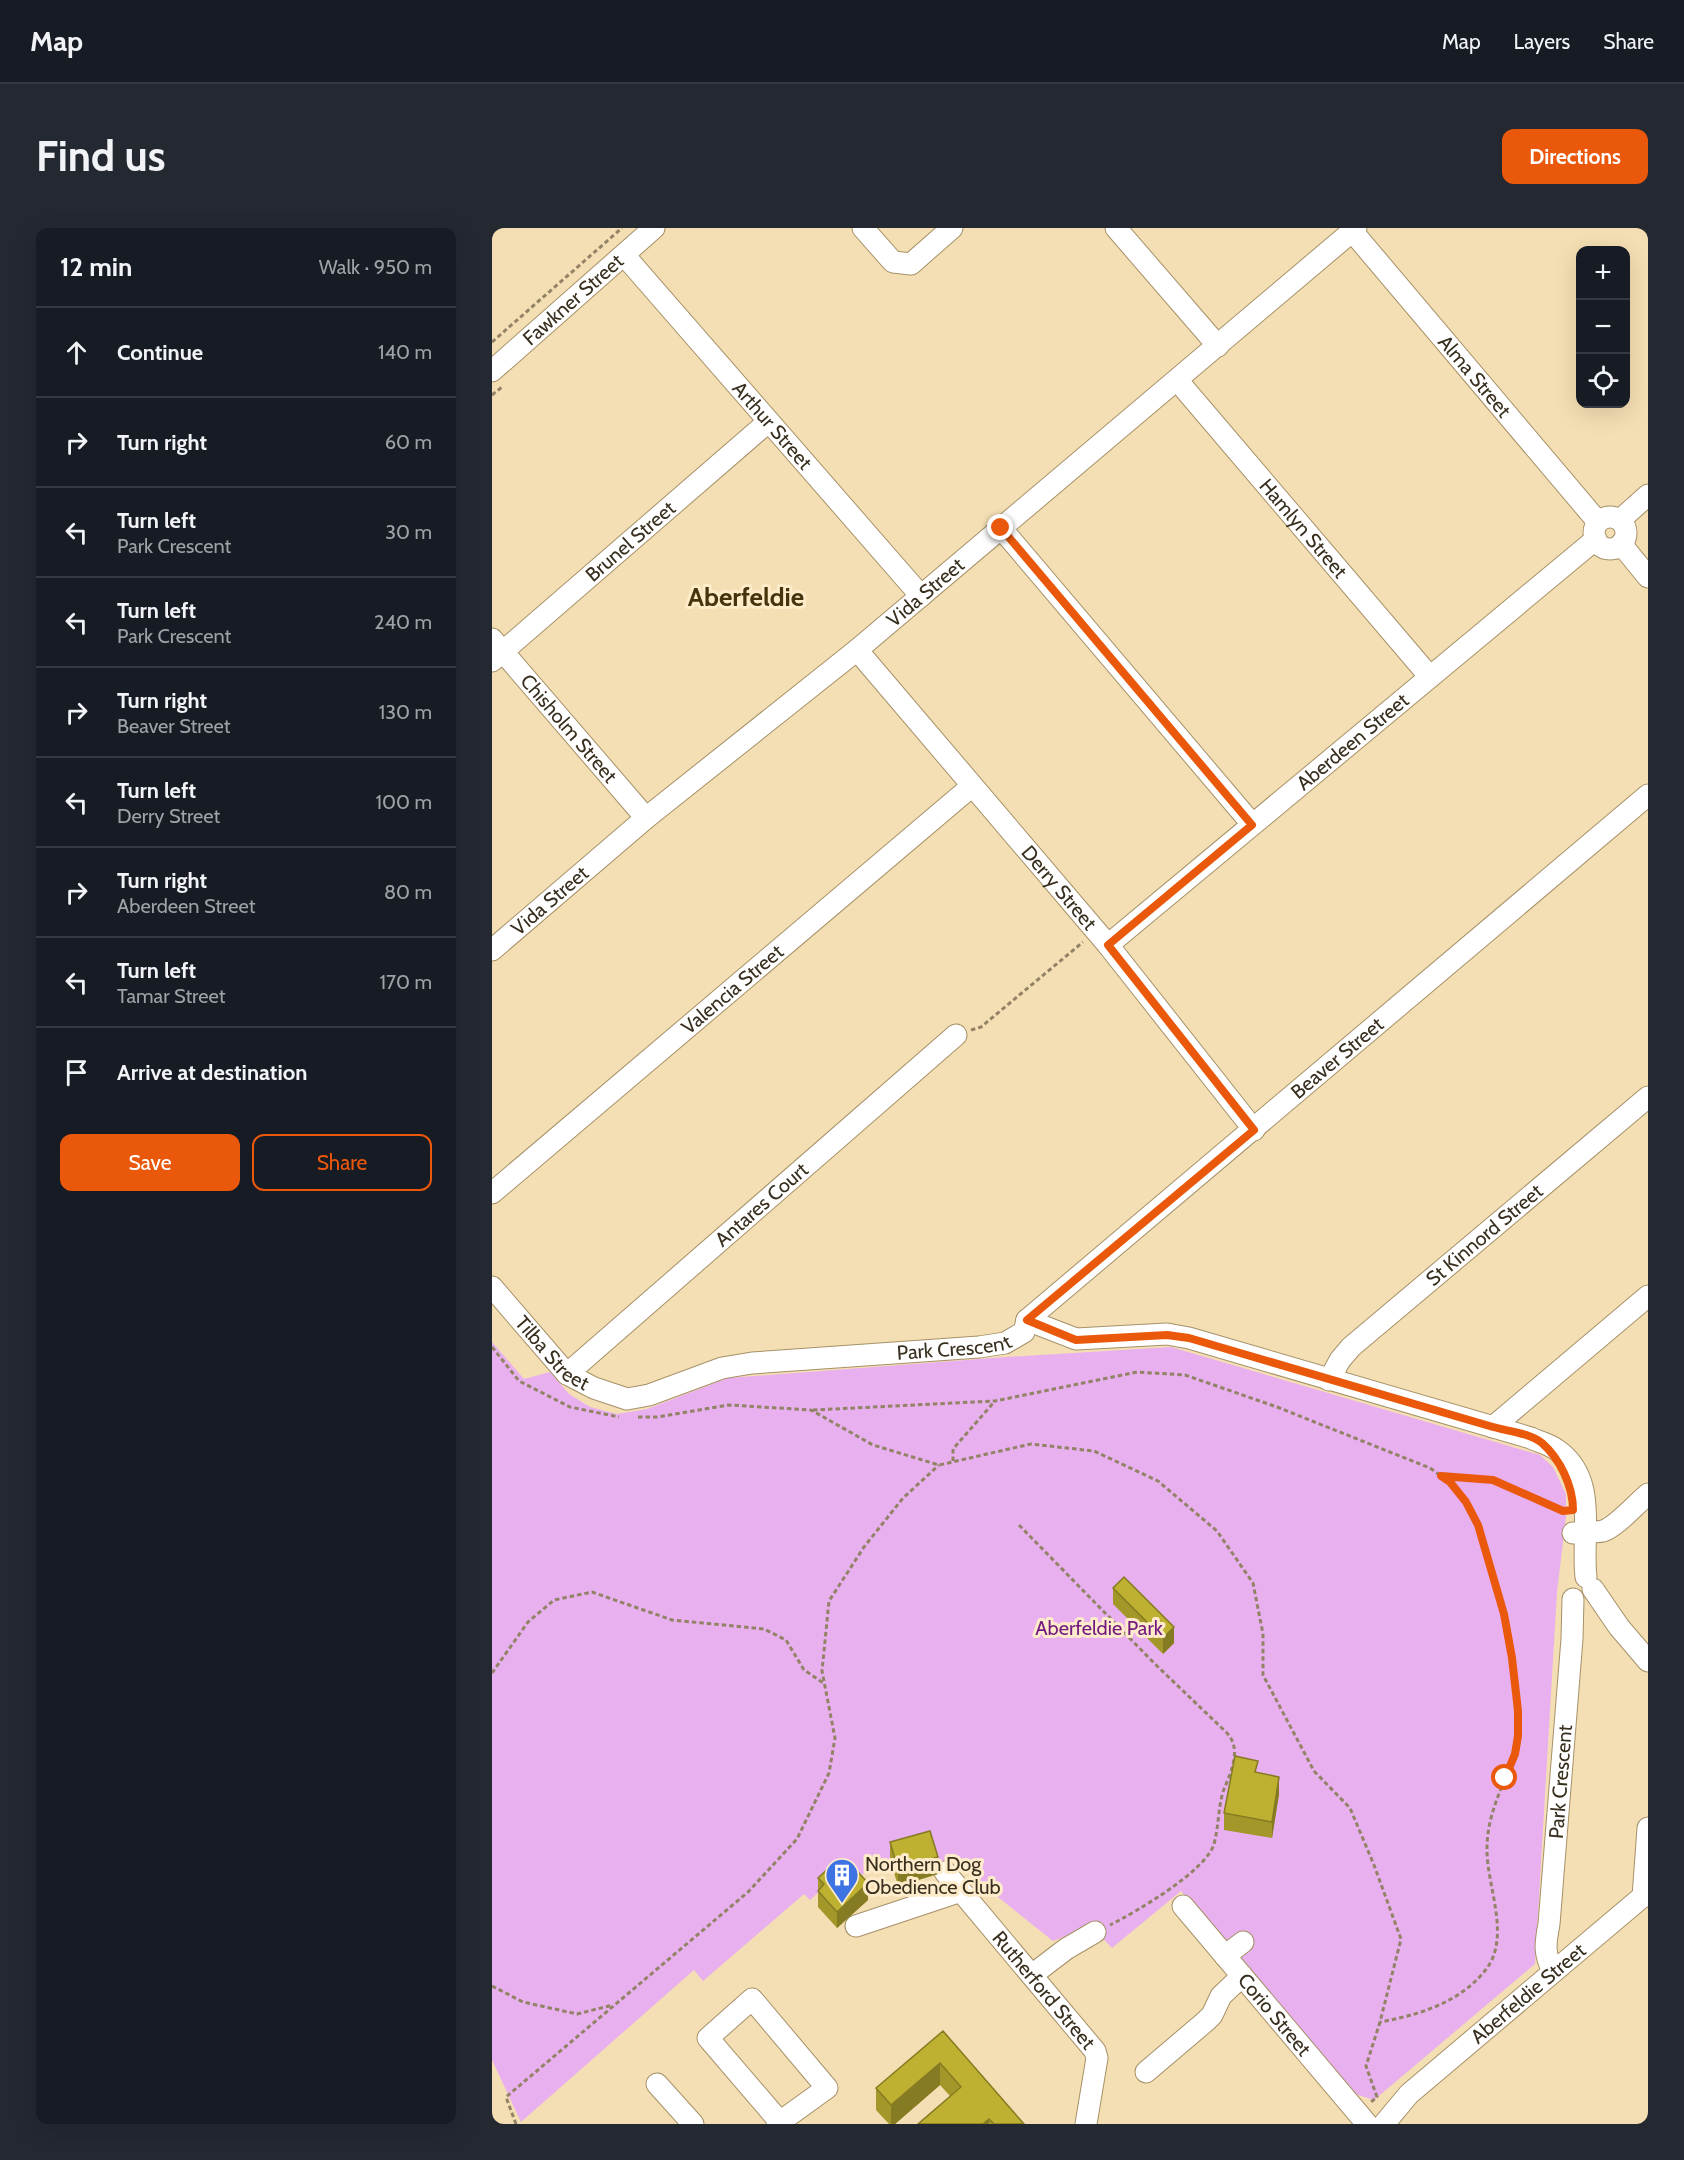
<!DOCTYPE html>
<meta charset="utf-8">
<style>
body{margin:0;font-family:Cabin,sans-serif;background:#242831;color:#f1f3f6}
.controls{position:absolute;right:18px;top:18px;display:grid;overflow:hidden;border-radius:12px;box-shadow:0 6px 24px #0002}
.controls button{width:54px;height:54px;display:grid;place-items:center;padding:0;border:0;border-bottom:2px solid #363941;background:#171b24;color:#f1f3f6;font:30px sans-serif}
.stop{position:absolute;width:18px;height:18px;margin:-14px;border:4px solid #ea580c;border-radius:50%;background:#fff}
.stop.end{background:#ea580c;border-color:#fff;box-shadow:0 2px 6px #0008}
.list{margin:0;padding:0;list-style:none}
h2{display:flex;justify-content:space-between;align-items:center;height:78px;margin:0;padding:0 24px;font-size:26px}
h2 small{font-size:20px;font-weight:400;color:#9ea1a6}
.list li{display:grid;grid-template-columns:39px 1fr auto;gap:18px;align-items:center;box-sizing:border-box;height:90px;padding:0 24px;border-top:2px solid #363941}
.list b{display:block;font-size:22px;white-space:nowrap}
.list p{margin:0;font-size:20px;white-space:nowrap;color:#9ea1a6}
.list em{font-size:20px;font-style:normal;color:#9ea1a6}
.actions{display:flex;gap:12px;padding:18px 24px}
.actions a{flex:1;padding:14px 0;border:2px solid #ea580c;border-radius:12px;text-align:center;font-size:21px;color:#ea580c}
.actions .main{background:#ea580c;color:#fff}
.icon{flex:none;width:33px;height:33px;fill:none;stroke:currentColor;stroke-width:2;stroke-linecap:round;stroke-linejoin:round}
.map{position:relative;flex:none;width:1156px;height:1896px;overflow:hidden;border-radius:12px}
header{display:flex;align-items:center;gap:36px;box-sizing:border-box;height:84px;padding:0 30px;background:#171b24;border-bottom:2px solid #363941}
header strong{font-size:28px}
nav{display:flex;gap:33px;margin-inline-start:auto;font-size:21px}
.intro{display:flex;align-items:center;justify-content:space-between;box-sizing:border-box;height:144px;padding:0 36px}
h1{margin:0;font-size:42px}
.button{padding:15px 27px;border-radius:12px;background:#ea580c;color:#fff;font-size:21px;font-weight:700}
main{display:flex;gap:36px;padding:0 36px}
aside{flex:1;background:#171b24;border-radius:12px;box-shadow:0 6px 24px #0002}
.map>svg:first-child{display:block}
.green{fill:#e9b0f0}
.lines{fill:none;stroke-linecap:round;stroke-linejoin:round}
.minor-casing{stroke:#a69169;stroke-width:23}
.path{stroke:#928366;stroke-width:3;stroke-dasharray:4.5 3;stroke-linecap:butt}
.minor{stroke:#fff;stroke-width:21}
.wall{fill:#a39729}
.shaded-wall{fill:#857b22}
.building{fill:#beb030;stroke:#857b22;stroke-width:1.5}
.route{stroke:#ea580c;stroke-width:8}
.labels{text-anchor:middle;stroke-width:6;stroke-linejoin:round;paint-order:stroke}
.street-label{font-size:20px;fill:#382f1f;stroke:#feebca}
.park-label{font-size:20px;fill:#73187f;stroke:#feebca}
.poi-label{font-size:20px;fill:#382f1f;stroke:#feebca;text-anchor:start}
.district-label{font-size:26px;font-weight:bold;fill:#46340c;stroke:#feebca}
</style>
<header>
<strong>Map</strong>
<nav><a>Map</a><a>Layers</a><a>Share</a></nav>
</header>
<div class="intro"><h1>Find us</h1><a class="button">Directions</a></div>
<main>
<aside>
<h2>12 min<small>Walk · 950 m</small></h2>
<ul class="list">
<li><svg class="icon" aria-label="ahead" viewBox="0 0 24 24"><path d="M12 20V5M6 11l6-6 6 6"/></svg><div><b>Continue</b></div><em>140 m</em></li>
<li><svg class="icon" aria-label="right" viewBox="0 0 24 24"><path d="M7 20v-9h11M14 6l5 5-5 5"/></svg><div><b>Turn right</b></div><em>60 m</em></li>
<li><svg class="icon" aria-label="left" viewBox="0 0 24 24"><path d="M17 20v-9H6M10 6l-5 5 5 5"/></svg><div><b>Turn left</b><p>Park Crescent</p></div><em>30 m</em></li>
<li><svg class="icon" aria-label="left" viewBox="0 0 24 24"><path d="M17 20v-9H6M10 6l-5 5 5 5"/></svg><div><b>Turn left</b><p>Park Crescent</p></div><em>240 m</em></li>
<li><svg class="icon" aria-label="right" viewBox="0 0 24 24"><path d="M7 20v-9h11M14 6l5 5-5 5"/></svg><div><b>Turn right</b><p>Beaver Street</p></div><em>130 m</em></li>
<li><svg class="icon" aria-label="left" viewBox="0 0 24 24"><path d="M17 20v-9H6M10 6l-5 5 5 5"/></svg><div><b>Turn left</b><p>Derry Street</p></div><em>100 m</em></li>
<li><svg class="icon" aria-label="right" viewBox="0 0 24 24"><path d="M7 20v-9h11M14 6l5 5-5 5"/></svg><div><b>Turn right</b><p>Aberdeen Street</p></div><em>80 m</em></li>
<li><svg class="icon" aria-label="left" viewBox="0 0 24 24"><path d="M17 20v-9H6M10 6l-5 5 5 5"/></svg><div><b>Turn left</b><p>Tamar Street</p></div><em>170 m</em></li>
<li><svg class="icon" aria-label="arrive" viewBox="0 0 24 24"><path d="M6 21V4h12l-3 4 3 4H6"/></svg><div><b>Arrive at destination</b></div></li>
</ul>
<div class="actions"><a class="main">Save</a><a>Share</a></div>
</aside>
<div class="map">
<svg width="1156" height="1896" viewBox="0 0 1156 1896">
<rect width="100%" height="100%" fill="#f4deb3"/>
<!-- green -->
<polygon class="green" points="0,1114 32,1151 58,1144 77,1166 98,1179 125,1186 155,1181 236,1150 514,1129 679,1119 1048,1227 1061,1239 1074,1266 1074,1289 1065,1364 1043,1736 882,1872 863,1866 689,1663 620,1720 599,1698 561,1713 461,1633 448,1648 439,1618 397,1631 397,1634 358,1652 350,1643 318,1672 312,1666 211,1753 202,1742 29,1894 0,1832"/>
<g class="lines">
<defs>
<g id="minor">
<polyline points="371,0 401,34 419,36 460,0"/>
<polyline points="624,0 726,118"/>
<path id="s1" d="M860,3L1106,294"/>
<path id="s2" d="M132,27L429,368"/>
<path id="s3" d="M0,143L162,0"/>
<path id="s4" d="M685,152L938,449"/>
<circle cx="1118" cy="305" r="16"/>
<polyline points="1128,292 1156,267"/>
<polyline points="509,300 760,596"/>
<polyline points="1129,316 1156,349"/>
<path id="s5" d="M0,411L154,590"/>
<path id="s6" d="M365,422L616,717L762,902"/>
<path id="s7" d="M0,433L276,194"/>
<path id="s8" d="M616,717L1104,311"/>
<path id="s9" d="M0,722L154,590L365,422L864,0"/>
<path id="s10" d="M0,965L480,558"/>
<path id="s11" d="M0,1059L75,1146L102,1160L135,1171L157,1167L230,1140L260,1135L487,1119L513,1115L532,1104L535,1092"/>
<path id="s12" d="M535,1092L1156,567"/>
<path d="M535,1092L584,1111L675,1106L697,1110L1039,1210C1047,1214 1057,1216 1065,1222C1107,1251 1089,1307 1094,1349"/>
<path id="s13" d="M75,1146L464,807"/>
<path id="s14" d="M837,1152L848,1132L859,1119L1156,869"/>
<polyline points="1001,1199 1156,1068"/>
<path d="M1081,1305C1091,1304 1101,1305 1111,1303C1124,1299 1144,1276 1156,1266"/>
<polyline points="1101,1361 1127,1399 1156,1433"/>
<path id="s15" d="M453,1644L603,1823L605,1830L594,1896"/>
<polyline points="1151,1669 1156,1600"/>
<path id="s16" d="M691,1678L875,1896"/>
<polyline points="364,1698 469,1663"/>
<polyline points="733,1728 751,1714"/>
<path id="s17" d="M1061,1744C1052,1725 1053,1717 1057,1696L1080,1411L1081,1371"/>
<polyline points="540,1747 574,1721 603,1704"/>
<polyline points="654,1844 714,1793 720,1787 729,1768 750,1748"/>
<polyline points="165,1856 201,1896"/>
<polyline points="285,1896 335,1860 260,1771 216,1810 288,1894"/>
<path id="s18" d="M892,1896L917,1866L1156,1664"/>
</g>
</defs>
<!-- minor casing -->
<use href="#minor" class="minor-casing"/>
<!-- path -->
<g class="path">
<polyline points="0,114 130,0"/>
<polyline points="0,167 10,159"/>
<polyline points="479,802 489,799 591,714"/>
<polyline points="0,1119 27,1153 78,1179 127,1189"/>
<path d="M321,1182L503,1173L645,1144L693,1147L785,1179L938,1240C952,1250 964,1259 973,1274C1002,1319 1037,1473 1024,1525C1021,1533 1017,1542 1013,1550C1004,1573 995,1595 995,1620C994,1656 1019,1707 995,1740C970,1774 927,1787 888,1794"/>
<polyline points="146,1189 165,1189 237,1177 319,1182 381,1217 447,1237 539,1216 602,1223 666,1253 725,1303 761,1355 771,1406 771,1447 822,1543 858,1580 882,1637 909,1711 888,1794 874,1838 885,1869 879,1874"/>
<polyline points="461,1233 461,1221 503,1173"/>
<polyline points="951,1248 1001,1252 1071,1283 1076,1283"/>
<path d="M527,1297L663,1436L735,1505C750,1521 739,1544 732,1561C726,1578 727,1598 722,1616C714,1643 644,1684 618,1697"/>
<polyline points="0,1445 36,1394 62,1372 100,1364 180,1392 272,1401 294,1412 312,1442 333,1456"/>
<polyline points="0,1758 31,1774 85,1786 121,1777"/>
<polyline points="24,1896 14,1869 256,1664 305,1611 337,1545 343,1510 330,1443 337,1373 372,1319 411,1270 447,1237"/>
</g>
<!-- minor -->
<use href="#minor" class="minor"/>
</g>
<!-- wall -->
<g class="wall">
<polygon points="621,1360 682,1415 671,1426 621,1376"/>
<polygon points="766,1544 787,1566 780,1610 732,1602 732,1585"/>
<polygon points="398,1614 446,1646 406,1658 398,1631"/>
<polygon points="326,1650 376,1672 345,1700 326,1679"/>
<polygon points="451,1803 532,1896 426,1896 458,1868 448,1857 403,1896 397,1896 384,1882 384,1860"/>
</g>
<!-- shaded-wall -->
<g class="shaded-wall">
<polygon points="682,1399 682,1415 671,1426 671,1410"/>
<polygon points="787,1549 787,1566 780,1610 780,1594"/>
<polygon points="446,1629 446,1646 406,1658 406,1641"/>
<polygon points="376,1655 376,1672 345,1700 345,1684"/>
<polygon points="448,1835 448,1857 403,1896 399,1896 399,1877"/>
<polygon points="497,1891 497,1896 491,1896"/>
</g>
<!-- building -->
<g class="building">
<polygon points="632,1349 682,1399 671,1410 621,1360"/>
<polygon points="743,1528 766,1533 763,1544 787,1549 780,1594 732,1585"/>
<polygon points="438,1603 446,1629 406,1641 398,1614"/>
<polygon points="343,1634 350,1641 357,1634 376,1655 345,1684 326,1663 332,1656 326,1650"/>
<polygon points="451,1803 532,1896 502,1896 497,1891 491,1896 426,1896 469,1859 448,1835 399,1877 384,1860"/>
</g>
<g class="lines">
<!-- route -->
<path class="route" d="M509,300L760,597L616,717L762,902L535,1092L584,1112L675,1107L697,1110L1001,1199C1015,1203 1038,1205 1050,1215C1068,1231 1081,1258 1081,1282L1071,1283L1001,1252L949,1248L958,1254L974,1274L986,1297L1012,1386L1020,1430L1026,1483V1508L1023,1526L1013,1550"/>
</g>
<!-- icons -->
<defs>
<symbol id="building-pin" viewBox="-11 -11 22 30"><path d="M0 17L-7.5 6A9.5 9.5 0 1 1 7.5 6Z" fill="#3e73e3" stroke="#feebca"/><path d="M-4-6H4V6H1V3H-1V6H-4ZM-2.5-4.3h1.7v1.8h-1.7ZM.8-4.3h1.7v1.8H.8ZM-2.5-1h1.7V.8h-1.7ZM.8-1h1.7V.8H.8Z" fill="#fff"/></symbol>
</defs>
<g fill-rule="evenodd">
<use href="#building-pin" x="331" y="1628" width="38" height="52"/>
</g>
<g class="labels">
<!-- street labels -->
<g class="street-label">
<text dy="7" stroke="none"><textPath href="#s3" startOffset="108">Fawkner Street</textPath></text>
<text dy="7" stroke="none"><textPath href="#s1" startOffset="190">Alma Street</textPath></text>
<text dy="7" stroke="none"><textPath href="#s2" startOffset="226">Arthur Street</textPath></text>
<text dy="7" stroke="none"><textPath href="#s4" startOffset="195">Hamlyn Street</textPath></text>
<text dy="7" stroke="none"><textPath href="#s7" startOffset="183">Brunel Street</textPath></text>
<text dy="7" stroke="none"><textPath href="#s9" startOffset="562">Vida Street</textPath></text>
<text dy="7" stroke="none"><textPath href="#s5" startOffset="118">Chisholm Street</textPath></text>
<text dy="7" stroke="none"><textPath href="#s8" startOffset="318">Aberdeen Street</textPath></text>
<text dy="7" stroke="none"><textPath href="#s6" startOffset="312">Derry Street</textPath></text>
<text dy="7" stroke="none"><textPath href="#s9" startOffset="76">Vida Street</textPath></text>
<text dy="7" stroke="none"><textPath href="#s10" startOffset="315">Valencia Street</textPath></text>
<text dy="7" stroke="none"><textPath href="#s12" startOffset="406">Beaver Street</textPath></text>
<text dy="7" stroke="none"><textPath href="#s13" startOffset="258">Antares Court</textPath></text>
<text dy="7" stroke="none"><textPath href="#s14" startOffset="214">St Kinnord Street</textPath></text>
<text dy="7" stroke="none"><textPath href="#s11" startOffset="513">Park Crescent</textPath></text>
<text dy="7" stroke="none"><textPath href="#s11" startOffset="90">Tilba Street</textPath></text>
<text dy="7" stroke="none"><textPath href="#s17" startOffset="192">Park Crescent</textPath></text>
<text dy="7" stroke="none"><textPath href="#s15" startOffset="154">Rutherford Street</textPath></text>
<text dy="7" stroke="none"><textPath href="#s18" startOffset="195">Aberfeldie Street</textPath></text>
<text dy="7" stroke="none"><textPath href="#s16" startOffset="142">Corio Street</textPath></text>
</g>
<!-- park labels -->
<g class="park-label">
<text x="607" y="1407">Aberfeldie Park</text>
</g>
<!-- poi labels -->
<g class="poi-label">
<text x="373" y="1643">Northern Dog<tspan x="373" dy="23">Obedience Club</tspan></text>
</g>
<!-- district labels -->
<g class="district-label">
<text x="254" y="378">Aberfeldie</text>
</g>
</g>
</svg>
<div class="controls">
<button>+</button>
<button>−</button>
<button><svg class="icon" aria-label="locate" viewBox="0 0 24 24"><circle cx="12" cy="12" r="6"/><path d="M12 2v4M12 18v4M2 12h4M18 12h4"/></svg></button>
</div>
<div class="stop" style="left:1013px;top:1550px"></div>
<div class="stop end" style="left:509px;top:300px"></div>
</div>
</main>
